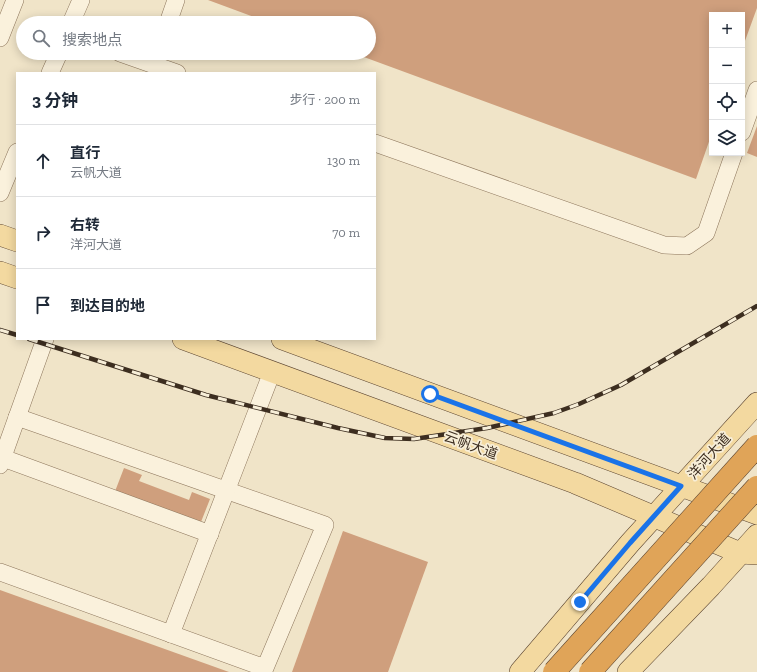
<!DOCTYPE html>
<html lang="zh">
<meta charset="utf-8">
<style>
body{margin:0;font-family:"Zilla Slab","Noto Sans SC",serif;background:#f6f6f7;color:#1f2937}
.controls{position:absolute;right:12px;top:12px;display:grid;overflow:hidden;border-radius:0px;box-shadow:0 2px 10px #0003}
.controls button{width:36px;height:36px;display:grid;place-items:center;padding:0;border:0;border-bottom:1px solid #e0e1e3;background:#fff;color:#1f2937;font:20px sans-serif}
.stop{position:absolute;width:12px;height:12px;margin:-9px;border:3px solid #1a73e8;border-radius:50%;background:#fff}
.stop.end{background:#1a73e8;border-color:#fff;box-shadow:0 1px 4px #0008}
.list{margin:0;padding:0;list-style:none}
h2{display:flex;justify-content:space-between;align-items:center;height:52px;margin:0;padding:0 16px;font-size:17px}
h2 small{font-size:13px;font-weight:400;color:#747a83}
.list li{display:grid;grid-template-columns:26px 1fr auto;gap:12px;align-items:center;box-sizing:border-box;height:72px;padding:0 16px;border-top:1px solid #e0e1e3}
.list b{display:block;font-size:15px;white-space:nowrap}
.list p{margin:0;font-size:13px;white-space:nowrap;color:#747a83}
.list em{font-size:13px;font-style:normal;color:#747a83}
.icon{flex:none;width:22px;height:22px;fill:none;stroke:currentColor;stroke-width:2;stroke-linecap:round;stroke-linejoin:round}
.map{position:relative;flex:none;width:757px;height:672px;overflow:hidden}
.search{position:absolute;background:#fff;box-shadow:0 2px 10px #0003;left:16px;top:16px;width:360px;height:44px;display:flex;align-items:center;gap:10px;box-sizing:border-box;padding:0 14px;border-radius:22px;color:#747a83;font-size:15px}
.panel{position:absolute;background:#fff;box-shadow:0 2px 10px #0003;left:16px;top:72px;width:360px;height:268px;border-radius:0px}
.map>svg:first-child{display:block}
.building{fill:#cf9f7d}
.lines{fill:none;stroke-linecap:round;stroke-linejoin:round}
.minor-casing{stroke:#8d765c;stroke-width:18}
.major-casing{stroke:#5b4430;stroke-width:22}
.minor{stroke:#faf1dc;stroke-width:17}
.major{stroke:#f3d9a0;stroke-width:21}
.rail-casing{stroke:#3d2e20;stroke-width:4.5}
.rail{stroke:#f7eed8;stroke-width:3;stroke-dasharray:9;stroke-linecap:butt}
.highway-bridge-casing{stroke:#5b4430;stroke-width:23;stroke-linecap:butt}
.highway-bridge{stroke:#e0a458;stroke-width:22}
.route{stroke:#1a73e8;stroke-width:5}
.labels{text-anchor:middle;stroke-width:3.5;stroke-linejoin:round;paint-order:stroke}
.street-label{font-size:14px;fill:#3d2e20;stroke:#f7eed8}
</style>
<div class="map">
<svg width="757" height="672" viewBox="0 0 757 672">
<rect width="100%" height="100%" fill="#f0e4c8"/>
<!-- building -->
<g class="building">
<polygon points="208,0 757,0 757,8 742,49 742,15 712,15 712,133 696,179 353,53 369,53 369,23 270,23"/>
<polygon points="757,126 757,157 747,153"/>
<polygon points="124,468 142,475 139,481 189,500 192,492 210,499 199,527 114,494"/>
<polygon points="343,531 428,562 388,672 292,672"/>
<polygon points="0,590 229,672 0,672"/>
</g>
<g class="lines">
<defs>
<g id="minor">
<polyline points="71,23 81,0"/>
<polyline points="168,23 176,0"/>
<polyline points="0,38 15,0"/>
<polyline points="120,53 177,73"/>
<polyline points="50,73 59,53"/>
<polyline points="742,132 757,90"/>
<polyline points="375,143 664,245 687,246 706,233 734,153"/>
<polyline points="0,193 17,152"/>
<polyline points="3,458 210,534"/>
<polyline points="0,465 45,339"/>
<polyline points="0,572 265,668 325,525 17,417"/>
<polyline points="171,634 272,372"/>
</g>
<g id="major">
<polyline points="0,235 17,241"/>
<polyline points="0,272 17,278"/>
<polyline points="183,339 575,483 740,553 757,554"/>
<polyline points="282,339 757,514"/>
<polyline points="520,672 630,543 757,403"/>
<polyline points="628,672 711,586 757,535"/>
</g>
</defs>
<!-- minor casing -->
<use href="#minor" class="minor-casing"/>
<!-- major casing -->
<use href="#major" class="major-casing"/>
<!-- minor -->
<use href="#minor" class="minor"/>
<!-- major -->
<use href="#major" class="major"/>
<defs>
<g id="rail">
<polyline points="0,330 17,335"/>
<polyline points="29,339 206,395 338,428 385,438 414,439 487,428 554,413 579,404 621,385 757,306"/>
</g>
</defs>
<!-- rail casing -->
<use href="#rail" class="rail-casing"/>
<!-- rail -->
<use href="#rail" class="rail"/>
<defs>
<g id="highway-bridge">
<polyline points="554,672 757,446"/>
<polyline points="590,672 757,487"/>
</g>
</defs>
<!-- highway-bridge casing -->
<use href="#highway-bridge" class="highway-bridge-casing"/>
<!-- highway-bridge -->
<use href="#highway-bridge" class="highway-bridge"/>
</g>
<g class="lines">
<!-- route -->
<polyline class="route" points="430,394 681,486 630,543 580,602"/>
</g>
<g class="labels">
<!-- street labels -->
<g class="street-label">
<text transform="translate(471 445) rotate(20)" y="5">云帆大道</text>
<text transform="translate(709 456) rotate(-48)" y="5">洋河大道</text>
</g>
</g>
</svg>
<div class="controls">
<button>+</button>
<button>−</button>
<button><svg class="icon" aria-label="locate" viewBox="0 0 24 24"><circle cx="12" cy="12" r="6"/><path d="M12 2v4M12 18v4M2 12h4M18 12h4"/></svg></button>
<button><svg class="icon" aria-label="layers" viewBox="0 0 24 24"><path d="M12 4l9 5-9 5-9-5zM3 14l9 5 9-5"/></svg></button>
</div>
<div class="stop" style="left:430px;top:394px"></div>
<div class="stop end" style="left:580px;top:602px"></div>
<div class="search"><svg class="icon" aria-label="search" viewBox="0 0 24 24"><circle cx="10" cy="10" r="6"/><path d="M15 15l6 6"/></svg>搜索地点</div>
<section class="panel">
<h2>3 分钟<small>步行 · 200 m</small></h2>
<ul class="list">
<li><svg class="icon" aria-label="ahead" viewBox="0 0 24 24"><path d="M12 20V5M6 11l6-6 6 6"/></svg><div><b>直行</b><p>云帆大道</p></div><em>130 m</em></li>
<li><svg class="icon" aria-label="right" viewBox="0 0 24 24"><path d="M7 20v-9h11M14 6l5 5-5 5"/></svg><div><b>右转</b><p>洋河大道</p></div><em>70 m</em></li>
<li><svg class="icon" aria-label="arrive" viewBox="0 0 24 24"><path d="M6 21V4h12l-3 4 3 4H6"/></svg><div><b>到达目的地</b></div></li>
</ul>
</section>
</div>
